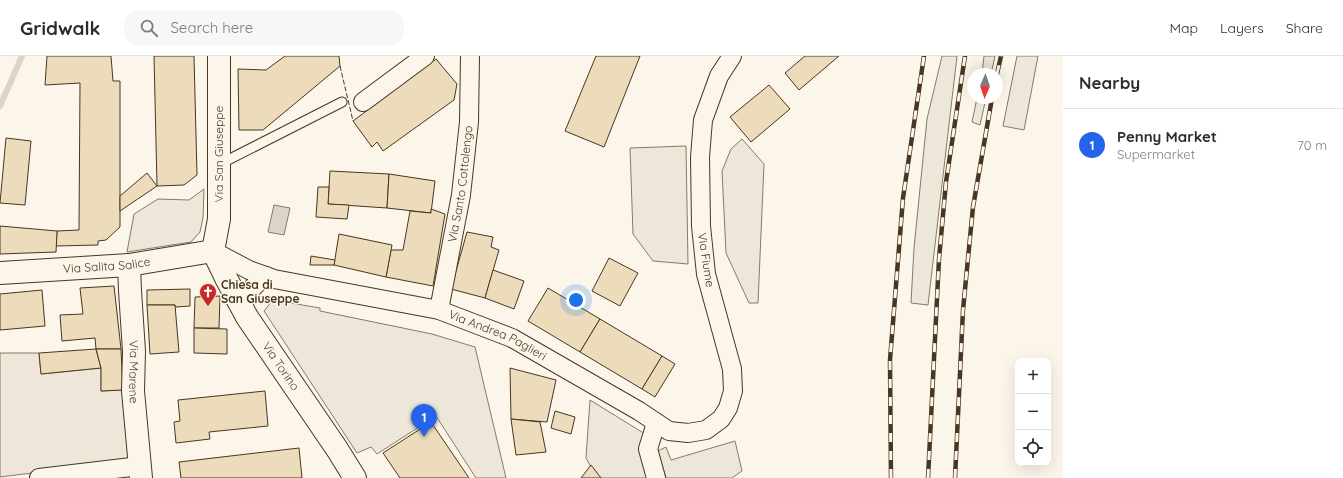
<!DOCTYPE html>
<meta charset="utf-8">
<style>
body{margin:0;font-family:Quicksand,sans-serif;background:#f7f7f7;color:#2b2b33}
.controls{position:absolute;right:12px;bottom:12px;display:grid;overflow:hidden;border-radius:8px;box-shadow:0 4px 16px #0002}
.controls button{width:36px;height:36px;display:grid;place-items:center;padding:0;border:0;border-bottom:1px solid #e1e1e2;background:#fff;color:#2b2b33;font:20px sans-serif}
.compass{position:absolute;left:967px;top:12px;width:36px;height:36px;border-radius:50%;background:#fff;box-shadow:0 4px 16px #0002;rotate:182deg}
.you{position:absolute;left:576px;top:244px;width:14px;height:14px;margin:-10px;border:3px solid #fff;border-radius:50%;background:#1a73e8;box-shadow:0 0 0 6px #1a73e833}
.badge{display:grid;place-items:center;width:26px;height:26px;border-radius:50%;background:#2563eb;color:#fff;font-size:13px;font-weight:700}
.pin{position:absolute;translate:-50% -33px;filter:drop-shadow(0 1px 2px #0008)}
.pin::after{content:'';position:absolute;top:21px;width:14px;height:12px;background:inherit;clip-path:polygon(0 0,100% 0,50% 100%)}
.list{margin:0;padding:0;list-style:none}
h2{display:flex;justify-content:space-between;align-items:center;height:52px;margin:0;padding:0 16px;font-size:17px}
h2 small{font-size:13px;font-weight:400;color:#7c7c81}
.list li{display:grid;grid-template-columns:26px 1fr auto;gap:12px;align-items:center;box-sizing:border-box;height:72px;padding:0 16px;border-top:1px solid #e1e1e2}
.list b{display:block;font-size:15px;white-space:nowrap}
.list p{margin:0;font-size:13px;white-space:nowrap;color:#7c7c81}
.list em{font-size:13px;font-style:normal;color:#7c7c81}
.icon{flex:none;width:22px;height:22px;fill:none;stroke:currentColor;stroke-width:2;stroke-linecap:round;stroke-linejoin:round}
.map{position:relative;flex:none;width:1063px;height:422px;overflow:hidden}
header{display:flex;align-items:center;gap:24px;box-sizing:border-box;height:56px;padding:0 20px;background:#fff;border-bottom:1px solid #e1e1e2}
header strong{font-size:19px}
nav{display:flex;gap:22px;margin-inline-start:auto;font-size:14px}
.search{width:280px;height:36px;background:#f7f7f7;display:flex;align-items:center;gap:10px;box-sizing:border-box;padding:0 14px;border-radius:16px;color:#7c7c81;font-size:15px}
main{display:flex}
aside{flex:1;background:#fff}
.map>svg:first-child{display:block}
.green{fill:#ede6d9;stroke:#887966}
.parking{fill:#ede7d9;stroke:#887966}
.water{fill:#dcd4c6;stroke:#887966}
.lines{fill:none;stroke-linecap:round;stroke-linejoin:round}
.stream{stroke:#dcd4c6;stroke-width:6}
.building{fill:#ecdcbc;stroke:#4a3520}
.service-casing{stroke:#4a3520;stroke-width:11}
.minor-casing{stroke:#4a3520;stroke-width:20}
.tertiary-casing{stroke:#4a3520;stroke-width:24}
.service{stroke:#fbf6e9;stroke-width:9}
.minor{stroke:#fbf6e9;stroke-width:18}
.tertiary{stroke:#fbf6e9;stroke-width:22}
.rail-casing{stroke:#4a3520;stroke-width:4.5}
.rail{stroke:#fbf6e9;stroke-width:3;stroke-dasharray:9;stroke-linecap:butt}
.fence{stroke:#4a3520;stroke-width:1;stroke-dasharray:5 2;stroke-linecap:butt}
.labels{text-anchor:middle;stroke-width:3;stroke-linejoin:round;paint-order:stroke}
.street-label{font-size:12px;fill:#4a3520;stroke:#fbf6e9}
.poi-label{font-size:12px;font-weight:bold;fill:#4a3520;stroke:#fbf6e9;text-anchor:start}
</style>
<header>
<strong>Gridwalk</strong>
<div class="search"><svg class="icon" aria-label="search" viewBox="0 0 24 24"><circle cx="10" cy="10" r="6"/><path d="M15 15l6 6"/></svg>Search here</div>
<nav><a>Map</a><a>Layers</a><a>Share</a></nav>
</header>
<main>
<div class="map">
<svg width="1063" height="422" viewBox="0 0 1063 422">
<rect width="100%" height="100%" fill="#fbf6e9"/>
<!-- green -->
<polygon class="green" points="0,297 39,297 41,318 101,312 101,335 123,334 129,405 0,421"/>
<!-- parking -->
<g class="parking">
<polygon points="942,0 957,0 928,249 911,247 914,192 927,63"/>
<polygon points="984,0 995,0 991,18 982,18"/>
<polygon points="1017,0 1038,0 1024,74 1003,70"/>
<polygon points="977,42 986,42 980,69 972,66"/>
<polygon points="742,83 764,108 758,247 749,247 726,197 722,115 731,93"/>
<polygon points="686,90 688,208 653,205 633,178 630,92"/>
<polygon points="204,133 203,162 200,176 191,186 127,196 134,158 158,143 189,144"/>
<polygon points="273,244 320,252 320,255 432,278 475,291 506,422 476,422 436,360 377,398 371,391 357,397 264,255"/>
<polygon points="590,344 650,381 648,422 597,422 586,402"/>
<polygon points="735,385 742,415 732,422 666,422 658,395 666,391 671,404"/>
</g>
<!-- water -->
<polygon class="water" points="274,149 290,152 284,179 268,176"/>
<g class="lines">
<!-- stream -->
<polyline class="stream" points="0,50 22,0"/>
</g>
<!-- building -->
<g class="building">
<polygon points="47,0 111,0 113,25 120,25 120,171 106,184 98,185 98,189 56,190 57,175 79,174 80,27 45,29"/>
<polygon points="154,0 194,0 197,119 184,129 157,130"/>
<polygon points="285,0 339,0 340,10 263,74 239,74 238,13 266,14"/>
<polygon points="596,0 640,0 604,91 565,75"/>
<polygon points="805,0 839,0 799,34 785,17"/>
<polygon points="436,3 457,28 454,44 383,95 377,86 372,91 353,65"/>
<polygon points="769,29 790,53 751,86 730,61"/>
<polygon points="6,82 31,85 25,149 0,147"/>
<polygon points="330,115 389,118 387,152 328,148"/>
<polygon points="147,117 157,130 120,155 120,140"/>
<polygon points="389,118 435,125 431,157 387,152"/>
<polygon points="318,131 329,131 328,148 349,149 347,163 316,161"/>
<polygon points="431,153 445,158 433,230 386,221 391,194 403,194 410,155 431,157"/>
<polygon points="0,170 57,175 56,196 0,198"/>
<polygon points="467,176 493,181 491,191 499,194 485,242 451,233"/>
<polygon points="339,178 392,189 386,221 334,209"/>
<polygon points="311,200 335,204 334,209 310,209"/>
<polygon points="609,202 638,217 620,250 592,235"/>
<polygon points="493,214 524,225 514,253 485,242"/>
<polygon points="114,230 121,293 96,293 95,282 62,285 60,259 83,258 80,232"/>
<polygon points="548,232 600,263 580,296 528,265"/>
<polygon points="190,233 190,250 176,251 175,249 147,249 147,234"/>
<polygon points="42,234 45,270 0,274 0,238"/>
<polygon points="220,240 219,272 194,272 195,241"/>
<polygon points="147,249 175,249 179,296 150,298"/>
<polygon points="600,263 662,300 642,333 580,296"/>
<polygon points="194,272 227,273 227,298 194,297"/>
<polygon points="96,293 101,312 41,318 39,297"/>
<polygon points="96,293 121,293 123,334 101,335 101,312"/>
<polygon points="662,300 675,308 655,341 642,333"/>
<polygon points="510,312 556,324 547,366 511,363"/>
<polygon points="265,335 268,370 209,376 210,383 176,387 174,366 180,365 178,344"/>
<polygon points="555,355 575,361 571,378 551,372"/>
<polygon points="511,363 540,366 546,396 516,399"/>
<polygon points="431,366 469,422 400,422 383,397"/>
<polygon points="299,392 302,422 181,422 179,406"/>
<polygon points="591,409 601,422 581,422"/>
</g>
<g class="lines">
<defs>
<polyline id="service" points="220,108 342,46"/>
<g id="minor">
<polyline points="363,46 425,0"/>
<path id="s1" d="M213,195L249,214L274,223L439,254L512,282L639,355L669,375L688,377L706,374L721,363L728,352L733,335L732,313L706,218L701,170L700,101L703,64L719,20L732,0"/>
<path d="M242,252C248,235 252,231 266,220"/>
<path id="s2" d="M439,254L461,139L469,66L470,0"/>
<polyline points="39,422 140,410"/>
<polyline points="656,422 648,393 656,367"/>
</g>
<g id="tertiary">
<path id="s3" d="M213,195L226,222L247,261L337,393L355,422"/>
<polyline points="213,195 219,163 219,0"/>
<path id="s4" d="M129,209L130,235L134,295L133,335L141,422"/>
<path id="s5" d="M0,217L129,209L213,195"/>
</g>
</defs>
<!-- service casing -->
<use href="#service" class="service-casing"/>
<!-- minor casing -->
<use href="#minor" class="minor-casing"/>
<!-- tertiary casing -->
<use href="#tertiary" class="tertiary-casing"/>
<!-- service -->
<use href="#service" class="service"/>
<!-- minor -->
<use href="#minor" class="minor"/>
<!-- tertiary -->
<use href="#tertiary" class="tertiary"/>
<defs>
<g id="rail">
<polyline points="997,18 1001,0"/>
<polyline points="891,422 890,304 903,142 924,0"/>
<polyline points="928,422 939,203 946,126 965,0"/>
<polyline points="955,422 963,254 973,151 992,42"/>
</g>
</defs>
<!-- rail casing -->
<use href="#rail" class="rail-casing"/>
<!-- rail -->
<use href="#rail" class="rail"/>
<!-- fence -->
<polyline class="fence" points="340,10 353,65"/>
</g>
<!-- icons -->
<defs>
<symbol id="church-pin" viewBox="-11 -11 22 30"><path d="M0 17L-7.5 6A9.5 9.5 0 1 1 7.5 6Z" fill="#c62828" stroke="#fbf6e9"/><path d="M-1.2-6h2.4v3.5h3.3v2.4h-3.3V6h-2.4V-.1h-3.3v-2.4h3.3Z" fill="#fff"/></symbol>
</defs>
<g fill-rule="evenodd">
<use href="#church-pin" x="198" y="226" width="20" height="27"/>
</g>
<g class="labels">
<!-- street labels -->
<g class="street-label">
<text transform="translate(219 98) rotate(-90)" y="4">Via San Giuseppe</text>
<text dy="4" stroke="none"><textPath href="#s2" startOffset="128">Via Santo Cottolengo</textPath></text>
<text transform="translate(706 204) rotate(81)" y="4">Via Fiume</text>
<text dy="4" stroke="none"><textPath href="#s5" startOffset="107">Via Salita Salice</textPath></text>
<text dy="4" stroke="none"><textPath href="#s1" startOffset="299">Via Andrea Paglieri</textPath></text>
<text dy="4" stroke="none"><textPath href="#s3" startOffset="134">Via Torino</textPath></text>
<text dy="4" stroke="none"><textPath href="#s4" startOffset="107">Via Marene</textPath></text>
</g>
<!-- poi labels -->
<g class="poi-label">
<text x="221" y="233">Chiesa di<tspan x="221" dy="14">San Giuseppe</tspan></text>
</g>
</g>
</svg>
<div class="controls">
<button>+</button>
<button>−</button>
<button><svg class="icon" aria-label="locate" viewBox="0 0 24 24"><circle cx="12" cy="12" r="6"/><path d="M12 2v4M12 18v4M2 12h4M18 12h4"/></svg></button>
</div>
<svg class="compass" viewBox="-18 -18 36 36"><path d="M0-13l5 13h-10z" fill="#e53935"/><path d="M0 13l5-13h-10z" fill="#7c7c81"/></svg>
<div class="you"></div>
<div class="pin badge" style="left:424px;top:381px">1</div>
</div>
<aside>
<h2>Nearby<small></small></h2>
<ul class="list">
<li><span class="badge">1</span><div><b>Penny Market</b><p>Supermarket</p></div><em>70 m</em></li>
</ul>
</aside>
</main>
